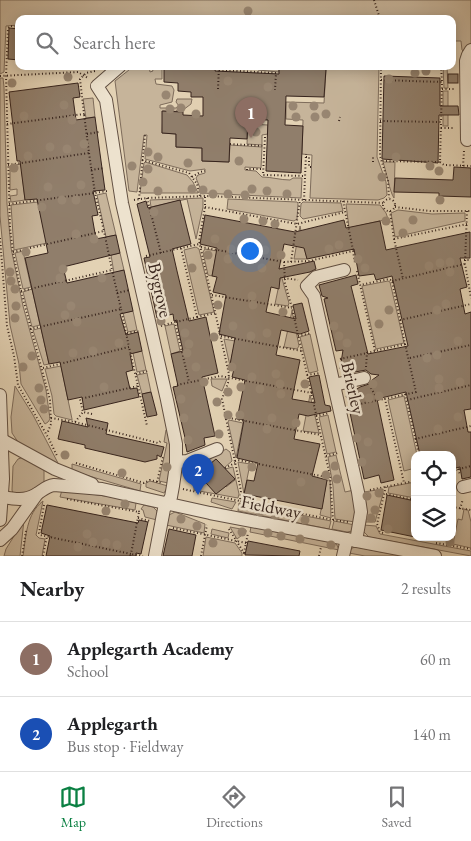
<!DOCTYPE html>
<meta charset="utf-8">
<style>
body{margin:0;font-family:"EB Garamond",serif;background:#f6f6f6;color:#202124}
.controls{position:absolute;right:15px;bottom:15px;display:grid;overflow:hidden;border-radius:10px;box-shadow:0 2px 12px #0003}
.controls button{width:45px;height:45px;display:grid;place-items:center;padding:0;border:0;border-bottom:1px solid #e0e0e0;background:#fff;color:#202124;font:25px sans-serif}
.you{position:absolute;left:249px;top:250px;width:18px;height:18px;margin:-12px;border:4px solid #fff;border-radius:50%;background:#1a73e8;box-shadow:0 0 0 8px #1a73e833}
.badge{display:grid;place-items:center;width:32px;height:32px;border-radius:50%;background:#0b8043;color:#fff;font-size:16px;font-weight:700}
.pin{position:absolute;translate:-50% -41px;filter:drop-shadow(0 1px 2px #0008)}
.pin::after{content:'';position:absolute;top:26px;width:18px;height:15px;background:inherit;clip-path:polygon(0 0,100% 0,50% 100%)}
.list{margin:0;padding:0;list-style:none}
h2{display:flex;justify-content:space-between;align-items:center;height:65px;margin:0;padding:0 20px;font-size:21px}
h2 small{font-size:16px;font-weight:400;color:#757577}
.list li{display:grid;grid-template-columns:32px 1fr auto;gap:15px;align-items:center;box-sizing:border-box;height:75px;padding:0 20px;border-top:1px solid #e0e0e0}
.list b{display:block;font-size:19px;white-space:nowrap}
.list p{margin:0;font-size:16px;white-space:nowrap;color:#757577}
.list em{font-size:16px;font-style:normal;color:#757577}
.icon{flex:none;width:28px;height:28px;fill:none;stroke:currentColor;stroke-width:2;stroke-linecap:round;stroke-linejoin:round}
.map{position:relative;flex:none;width:471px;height:556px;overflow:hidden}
.search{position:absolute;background:#fff;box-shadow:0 2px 12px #0003;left:15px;right:15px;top:15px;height:55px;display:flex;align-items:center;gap:12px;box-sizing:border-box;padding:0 18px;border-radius:10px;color:#757577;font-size:19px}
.sheet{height:215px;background:#fff}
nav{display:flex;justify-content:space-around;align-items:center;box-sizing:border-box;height:70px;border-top:1px solid #e0e0e0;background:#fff;font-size:14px;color:#757577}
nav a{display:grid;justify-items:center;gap:2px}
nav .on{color:#0b8043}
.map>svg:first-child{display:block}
.green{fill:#c6b49a;stroke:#7e6c5b}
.building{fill:#907e6b;stroke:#36231c}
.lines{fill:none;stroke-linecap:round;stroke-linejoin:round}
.minor-casing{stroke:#614f42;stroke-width:14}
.path{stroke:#36231c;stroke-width:2;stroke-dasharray:1 2.5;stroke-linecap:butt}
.minor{stroke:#ede2ce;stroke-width:12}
.tree{fill:#988672}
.labels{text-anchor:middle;stroke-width:5;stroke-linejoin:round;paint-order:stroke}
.street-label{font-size:18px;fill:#36231c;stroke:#ede2ce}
</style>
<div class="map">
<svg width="471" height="556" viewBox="0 0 471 556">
<rect width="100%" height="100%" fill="#e3d2b4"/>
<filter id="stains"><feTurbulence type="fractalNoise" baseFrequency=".004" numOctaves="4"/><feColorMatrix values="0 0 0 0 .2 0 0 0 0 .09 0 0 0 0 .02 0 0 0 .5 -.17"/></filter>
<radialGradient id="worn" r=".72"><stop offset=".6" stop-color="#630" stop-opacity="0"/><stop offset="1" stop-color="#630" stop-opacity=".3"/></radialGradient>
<!-- green -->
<g class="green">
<polygon points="0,0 471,0 471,45 464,52 462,50 461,41 452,41 452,19 19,19 19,25 6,26 4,72 0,74"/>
<path d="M134,66H149L150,72L153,71L151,66H162V79H155L156,84L172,86L174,90L172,102L160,105V108H176L179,106L176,102L177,99H192L191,104L183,110H177L176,112L163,111L162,133L176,134V147L202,148V161L229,162L230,145L262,147L261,168L245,167V170L256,171L262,177C272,177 280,180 290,180L293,178H302L301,198L202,193L196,178L198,175L205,173V169L190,171L145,159L147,135H144L137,192L129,191L115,81Z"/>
<polygon points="258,66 279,66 279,72 258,70"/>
<polygon points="292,66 379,66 377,157 386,182 387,195 384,198 378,200 310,198 312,155 302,154 303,120 286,119 286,102 324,103 326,69 292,68"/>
<polygon points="443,66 447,66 448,88 444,88"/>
<polygon points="0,78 3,78 4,87 7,204 11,248 23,306 46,390 50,419 48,422 45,424 21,384 19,364 10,325 0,216"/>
<rect x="443" y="91" width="5" height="35"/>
<polygon points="93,98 95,117 86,118 83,99"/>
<polygon points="248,124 268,125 268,134 262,135 262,145 247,144"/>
<polygon points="145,162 187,175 193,182 198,193 140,193 144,163"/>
<path d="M383,162H395L394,198C390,193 386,170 383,162Z"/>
<polygon points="21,164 25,200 11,202 10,196 17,195 17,189 10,190 10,166"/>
<polygon points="106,193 116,235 106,237 97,195"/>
<polygon points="203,198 203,207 196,239 187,199 151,207 150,200"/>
<polygon points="228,199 297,202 298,203 297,219 294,221 227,209"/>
<polygon points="38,202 47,243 14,250 11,205"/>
<polygon points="303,202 341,203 343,211 303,219 300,216 301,204"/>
<polygon points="346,204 380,205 386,213 388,219 349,228"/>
<polygon points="398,210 432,214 465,213 465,221 395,237 391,213"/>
<polygon points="300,226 307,259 294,259"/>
<polygon points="196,247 199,249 214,312 199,315 184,250"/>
<polygon points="205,249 217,251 212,276 208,275 203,252"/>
<polygon points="23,251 31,287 23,289 15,253"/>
<polygon points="120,253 124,270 114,273 111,255"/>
<polygon points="281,275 289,303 288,306 275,304"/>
<polygon points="388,281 390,282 404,343 376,349 362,286"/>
<polygon points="32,289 40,325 32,327 23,292"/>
<polygon points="133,311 137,330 128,332 123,313"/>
<polygon points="292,311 299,346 297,349 284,347"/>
<polygon points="174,324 180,351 171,354 165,326"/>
<polygon points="41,328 49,364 44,365 33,330"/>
<polygon points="310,334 318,371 309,373 300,337"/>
<polygon points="224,339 235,341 230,366"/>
<polygon points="142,351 146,370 137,372 133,353"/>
<polygon points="61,366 72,419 72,420 56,416 54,414 52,396 45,369"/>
<polygon points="147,373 151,392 142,394 137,375"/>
<polygon points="211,379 227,379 222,391 212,386"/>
<polygon points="15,386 33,415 59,465 18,442 12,433 11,417"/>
<polygon points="310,395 319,433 303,431"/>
<polygon points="404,396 417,455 415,455 415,468 404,471 388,400"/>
<polygon points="328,415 336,452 327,454 319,417"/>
<polygon points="229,420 243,423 236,458 228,422"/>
<polygon points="166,430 169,430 171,454 168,483 159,481 167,443 164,442"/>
<polygon points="226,449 230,452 232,461 224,468 216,459 207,467 226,487 235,480 225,469 233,467 239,494 238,498 194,490 194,466 207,464 207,461"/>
<polygon points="336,455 345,492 354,490 355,522 335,519 333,486 328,457"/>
<polygon points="24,457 44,469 44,483 28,494 13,494 12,490 13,466 18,459"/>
<polygon points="238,462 250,464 244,494"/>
<polygon points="72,464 141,484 140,491 72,471"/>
<polygon points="327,480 330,480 331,518 320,515"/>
<polygon points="150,481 168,486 164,493 146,487 146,483"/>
<polygon points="415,482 415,498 388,493 389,487"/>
<polygon points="383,489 383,494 375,522 364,522 366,504 364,492"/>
<polygon points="62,490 112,497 136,503 135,510 60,497"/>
<polygon points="212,498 236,502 232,509 211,502"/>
<path d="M43,501L36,535L39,538L45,539L42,556H23C26,537 26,514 43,501Z"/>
<polygon points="239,503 331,521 329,529 238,511"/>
<polygon points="144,505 153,507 157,511 157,520 145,517 143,510 141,509"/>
<polygon points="464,509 468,510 471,522 471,548 453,544 458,519 462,520"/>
<polygon points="175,512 205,524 204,533 166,525 169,515"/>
<polygon points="24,520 20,556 4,556 6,549"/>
<polygon points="334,521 355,525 352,531 347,532 332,529"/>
<polygon points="363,525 376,526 380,534 471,551 471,556 369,537 363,531"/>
<polygon points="230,527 246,530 246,532 237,539"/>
<polygon points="251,527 334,543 337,545 339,550 250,532"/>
<polygon points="212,529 229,533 228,538 211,534"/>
<polygon points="206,537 235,543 242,553 242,556 203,556"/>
<polygon points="356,547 402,556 365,556 349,553 352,548"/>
</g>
<!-- building -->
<g class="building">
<polygon points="9,28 19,29 19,60 8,59"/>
<polygon points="164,66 216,66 215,71 279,74 279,66 326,69 324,97 286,96 285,125 303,126 301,173 266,171 268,120 248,119 247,139 230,138 229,162 202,161 202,148 176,147 176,134 162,133 162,111 183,112 183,115 203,116 203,97 191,97 191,92 178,91 178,83 164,82"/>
<rect x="448" y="74" width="10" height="9"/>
<polygon points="384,76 440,78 440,106 458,106 459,115 439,115 438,163 382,159"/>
<polygon points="78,83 80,97 73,98 76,120 95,117 105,190 93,191 98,215 92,216 96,239 116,235 120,253 63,267 67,283 124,270 133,311 120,314 126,335 138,332 142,351 130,354 133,370 126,372 130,389 137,388 139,397 84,410 82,397 68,400 60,362 49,364 25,258 48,253 37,199 25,200 20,161 17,161 9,92"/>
<polygon points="454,167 471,168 471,197 439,196 439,193 394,192 395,178 453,180"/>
<polygon points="180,200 191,244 172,249 177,271 189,321 206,317 218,373 202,377 215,436 204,438 205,445 187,452 185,442 186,442 173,387 178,386 171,354 183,351 178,328 177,320 174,321 173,314 157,318 144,258 150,257 137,204 146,201 148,208"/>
<polygon points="205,215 295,232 344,220 346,228 380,221 386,250 470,232 470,258 460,258 467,287 460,289 465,314 471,312 471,409 464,410 468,432 471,432 471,477 462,479 460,467 452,469 452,453 444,455 420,455 406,392 377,399 394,480 381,483 379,475 364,479 349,408 353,408 346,396 360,387 369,384 372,380 379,375 371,374 366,370 355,372 340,369 343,350 336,351 324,299 328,298 322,296 319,285 356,275 358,284 351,286 368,354 408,346 392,276 376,280 374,274 359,276 354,249 307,259 304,248 284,244 279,269 314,261 316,269 310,272 280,278 279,289 271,287 266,312 296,319 293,305 302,303 309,331 300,334 281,330 276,355 300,360 292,399 315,403 309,377 319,375 325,405 330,406 331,411 308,416 299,414 294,439 320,444 312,476 327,480 322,509 244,494 247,480 254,481 258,463 237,458 244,420 237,419 245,380 232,377 234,369 229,370 235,338 219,334 226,295 213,292 217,277 212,276 217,248 200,244"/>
<polygon points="151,392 157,415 147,417 142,394"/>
<polygon points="86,418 108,423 106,434 164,447 161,457 157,455 157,459 145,462 85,448 85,445 58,439 62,421 88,427"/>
<polygon points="216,459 235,479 216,494 198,474"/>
<polygon points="387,495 415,501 415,537 381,530"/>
<polygon points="47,505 138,523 139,520 148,522 141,554 136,553 136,556 46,556 50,536 41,533"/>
<polygon points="169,529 196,535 192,556 163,556"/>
<polygon points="248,541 300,551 299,556 245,555"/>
</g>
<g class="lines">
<defs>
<g id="minor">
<polyline points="120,66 97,86 106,100 122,203 167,400 176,444 176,465 173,486 171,497 164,509 155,556"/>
<polyline points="467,140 466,61 468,55 471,50"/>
<polyline points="344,270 316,277 307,286 314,296 358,492 361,512 356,541"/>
<polyline points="334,385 364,378"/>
<polyline points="0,395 3,479 0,520"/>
<polyline points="2,440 55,469 92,484"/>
<polyline points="176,462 187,461 217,449"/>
<polyline points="463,487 471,485"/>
<path d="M2,497C14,499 25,501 35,495C42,491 46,486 54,485L102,489L210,513L435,556"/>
<polyline points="0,540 12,529 37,494"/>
<polyline points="343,556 347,539"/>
</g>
</defs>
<!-- minor casing -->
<use href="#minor" class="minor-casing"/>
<!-- path -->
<g class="path">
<polyline points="374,0 380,19"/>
<polyline points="19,27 10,26 8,28 6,76 10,228 13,252 21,291 50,400 51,424 47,434"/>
<polyline points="381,66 380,156 388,181 389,198"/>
<polyline points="441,66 442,82"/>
<polyline points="219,70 276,73 275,90"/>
<polyline points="0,76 78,72 88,78"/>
<polyline points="381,80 442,82 441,122"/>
<polyline points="218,89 219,66"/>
<polyline points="442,89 454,89"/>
<polyline points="339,121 340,117"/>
<polyline points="380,121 441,122 440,162 380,161"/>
<polyline points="7,124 84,114 80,79 86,73 95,71"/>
<polyline points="441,128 454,128"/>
<polyline points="87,134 99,132"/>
<polyline points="265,137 263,175 305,176"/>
<polyline points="230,144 264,146"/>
<polyline points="306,157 309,157 309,167 311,167"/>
<polyline points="142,160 189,173 197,184 200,196"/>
<polyline points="373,162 373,157"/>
<polyline points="440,162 444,165 471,166"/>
<polyline points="8,165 89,153 84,114"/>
<polyline points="463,166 464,151"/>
<polyline points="91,170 104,168"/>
<polyline points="247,170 247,169 263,169"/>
<polyline points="192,177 200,172 205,171"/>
<polyline points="147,198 161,253"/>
<circle cx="389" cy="205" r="6"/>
<polyline points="139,199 145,135"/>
<polyline points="134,200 147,198 205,196 383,203"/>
<polyline points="304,200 306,154"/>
<polyline points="343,201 353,250"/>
<polyline points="9,204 95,193 89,153"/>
<polyline points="205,207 297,224 345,212"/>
<polyline points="395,207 430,211 471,211"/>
<polyline points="390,211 394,239 403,279"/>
<polyline points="467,211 465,264 471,298"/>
<polyline points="0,238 7,326 14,356 18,385 49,439 57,456"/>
<polyline points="394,239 467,224"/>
<polyline points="201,247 284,262 285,283 292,308 330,476 333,520 240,501 241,491 222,399 228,383 229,374 199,241 205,207 205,196"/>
<polyline points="13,252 104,231 95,193 107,191"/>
<polyline points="146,256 199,244"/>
<polyline points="464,260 471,260"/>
<polyline points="284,262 309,261 353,251 355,263"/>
<polyline points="291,262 300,200"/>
<polyline points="357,271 375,351 405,344 392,281 389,279 360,285"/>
<polyline points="284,278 298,280"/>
<polyline points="392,281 465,264"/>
<polyline points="21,291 112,270 104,231"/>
<polyline points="117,293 130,290"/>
<polyline points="212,295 292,308"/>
<polyline points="197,317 216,313"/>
<polyline points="400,320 471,304"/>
<polyline points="176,322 197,317 181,248"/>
<polyline points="161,326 175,322 189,382"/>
<polyline points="30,329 121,309 112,270"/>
<polyline points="127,333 140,331"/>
<polyline points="221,336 302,351"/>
<polyline points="298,336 311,333"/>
<polyline points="405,344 416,392 385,399 404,483 415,481"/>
<polyline points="410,358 471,345"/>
<polyline points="340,359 367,353"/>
<polyline points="366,367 367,353 375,351"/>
<polyline points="43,368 129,347 121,309"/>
<polyline points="136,374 148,371"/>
<polyline points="307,375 320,373"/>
<polyline points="177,385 220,376 312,393"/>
<polyline points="138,386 147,426"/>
<polyline points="371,388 378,400 385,399"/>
<polyline points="405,394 419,455"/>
<polyline points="407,400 471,385"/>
<polyline points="351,406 378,400"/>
<polyline points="92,414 83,412 80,399 138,386 129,347"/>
<polyline points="316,416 329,413"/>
<polyline points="51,418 75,422 83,412"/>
<polyline points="225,419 229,418 321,435"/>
<polyline points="75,422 158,443 161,441"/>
<polyline points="415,439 471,426"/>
<polyline points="326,456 338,453"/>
<polyline points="235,461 238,460 326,477 330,476"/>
<polyline points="76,463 144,483 150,480 162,483"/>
<polyline points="225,468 235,463"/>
<polyline points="458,469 460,475"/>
<polyline points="452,471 471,466"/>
<polyline points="157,482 163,457"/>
<polyline points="183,489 240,501"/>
<polyline points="370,490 404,483"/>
<polyline points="386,494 415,500"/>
<polyline points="67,499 139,512 139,510"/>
<polyline points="44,505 39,533 40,535 131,554 139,512"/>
<polyline points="452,507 471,510"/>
<polyline points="460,509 463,499"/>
<polyline points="138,518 150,521"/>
<polyline points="333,520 348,522"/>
<polyline points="173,528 246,543"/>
<polyline points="229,529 244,553 244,556"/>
<polyline points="383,533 380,532 377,524 386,486"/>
<polyline points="436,543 471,549"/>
<polyline points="244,553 248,533"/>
<polyline points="22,556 26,531"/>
<polyline points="43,556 47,536"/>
<polyline points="130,556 131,554 143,556"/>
<polyline points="201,556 207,525"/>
<polyline points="319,556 321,547"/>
</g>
<!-- minor -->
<use href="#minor" class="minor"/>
</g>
<!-- trees -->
<g class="tree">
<circle cx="248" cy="11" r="4.5"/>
<circle cx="426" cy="71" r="4.5"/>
<circle cx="415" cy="73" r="4.5"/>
<circle cx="68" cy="77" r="4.5"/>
<circle cx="389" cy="79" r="4.5"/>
<circle cx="228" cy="81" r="4.5"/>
<circle cx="12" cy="83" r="4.5"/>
<circle cx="268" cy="87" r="4.5"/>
<circle cx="166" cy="95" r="4.5"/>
<circle cx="64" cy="105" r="4.5"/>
<circle cx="293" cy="106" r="4.5"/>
<circle cx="314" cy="106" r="4.5"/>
<circle cx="181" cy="108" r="4.5"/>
<circle cx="170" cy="109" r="4.5"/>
<circle cx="196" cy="114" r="4.5"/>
<circle cx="326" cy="114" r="4.5"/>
<circle cx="24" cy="116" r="4.5"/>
<circle cx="296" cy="117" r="4.5"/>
<circle cx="315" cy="117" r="4.5"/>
<circle cx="72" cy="120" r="4.5"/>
<circle cx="256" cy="132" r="4.5"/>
<circle cx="84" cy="144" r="4.5"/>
<circle cx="50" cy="147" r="4.5"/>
<circle cx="67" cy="149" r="4.5"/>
<circle cx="148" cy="152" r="4.5"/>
<circle cx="28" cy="156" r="4.5"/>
<circle cx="158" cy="157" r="4.5"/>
<circle cx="396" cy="157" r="4.5"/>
<circle cx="239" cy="161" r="4.5"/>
<circle cx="188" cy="163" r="4.5"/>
<circle cx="132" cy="166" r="4.5"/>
<circle cx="430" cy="166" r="4.5"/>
<circle cx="14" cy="168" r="4.5"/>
<circle cx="148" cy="169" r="4.5"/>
<circle cx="439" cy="171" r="4.5"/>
<circle cx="382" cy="177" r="4.5"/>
<circle cx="143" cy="182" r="4.5"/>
<circle cx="81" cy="185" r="4.5"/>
<circle cx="48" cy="187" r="4.5"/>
<circle cx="192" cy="189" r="4.5"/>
<circle cx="252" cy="189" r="4.5"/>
<circle cx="203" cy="190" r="4.5"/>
<circle cx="158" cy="191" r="4.5"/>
<circle cx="267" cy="191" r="4.5"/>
<circle cx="213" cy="194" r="4.5"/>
<circle cx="228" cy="194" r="4.5"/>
<circle cx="287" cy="194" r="4.5"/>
<circle cx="245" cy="195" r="4.5"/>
<circle cx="62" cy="200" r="4.5"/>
<circle cx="76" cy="200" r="4.5"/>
<circle cx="440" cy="200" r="4.5"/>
<circle cx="42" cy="207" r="4.5"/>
<circle cx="154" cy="212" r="4.5"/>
<circle cx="244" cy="219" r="4.5"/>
<circle cx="413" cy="220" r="4.5"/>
<circle cx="263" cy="221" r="4.5"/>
<circle cx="386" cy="221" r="4.5"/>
<circle cx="275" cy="224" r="4.5"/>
<circle cx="403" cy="233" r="4.5"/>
<circle cx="76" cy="234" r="4.5"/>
<circle cx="94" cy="239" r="4.5"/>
<circle cx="215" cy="239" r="4.5"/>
<circle cx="251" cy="245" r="4.5"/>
<circle cx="339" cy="245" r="4.5"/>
<circle cx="231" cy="249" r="4.5"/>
<circle cx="329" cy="249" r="4.5"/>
<circle cx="265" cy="250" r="4.5"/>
<circle cx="26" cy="252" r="4.5"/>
<circle cx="208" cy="255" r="4.5"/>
<circle cx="281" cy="255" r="4.5"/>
<circle cx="228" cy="259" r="4.5"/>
<circle cx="358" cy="259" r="4.5"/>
<circle cx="450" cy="262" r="4.5"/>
<circle cx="440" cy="263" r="4.5"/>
<circle cx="429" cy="266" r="4.5"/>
<circle cx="192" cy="268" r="4.5"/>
<circle cx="262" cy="268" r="4.5"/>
<circle cx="365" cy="268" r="4.5"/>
<circle cx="63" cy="269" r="4.5"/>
<circle cx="10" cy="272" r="4.5"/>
<circle cx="450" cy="272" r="4.5"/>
<circle cx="60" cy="278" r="4.5"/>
<circle cx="102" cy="278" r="4.5"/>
<circle cx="11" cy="281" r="4.5"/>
<circle cx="15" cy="289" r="4.5"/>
<circle cx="252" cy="296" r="4.5"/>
<circle cx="159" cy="302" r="4.5"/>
<circle cx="446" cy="304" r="4.5"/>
<circle cx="218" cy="305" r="4.5"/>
<circle cx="253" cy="305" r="4.5"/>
<circle cx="16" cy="306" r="4.5"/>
<circle cx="71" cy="306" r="4.5"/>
<circle cx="389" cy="310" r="4.5"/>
<circle cx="437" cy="310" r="4.5"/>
<circle cx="283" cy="312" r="4.5"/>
<circle cx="65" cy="315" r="4.5"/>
<circle cx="15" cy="318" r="4.5"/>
<circle cx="161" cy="321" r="4.5"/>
<circle cx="77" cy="322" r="4.5"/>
<circle cx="379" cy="324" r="4.5"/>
<circle cx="233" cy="326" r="4.5"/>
<circle cx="334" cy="326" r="4.5"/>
<circle cx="185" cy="333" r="4.5"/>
<circle cx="267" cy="333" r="4.5"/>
<circle cx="251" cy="336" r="4.5"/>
<circle cx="339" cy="336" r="4.5"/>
<circle cx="214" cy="337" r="4.5"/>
<circle cx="458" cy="341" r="4.5"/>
<circle cx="119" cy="343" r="4.5"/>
<circle cx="347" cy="343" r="4.5"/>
<circle cx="189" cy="344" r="4.5"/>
<circle cx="93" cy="351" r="4.5"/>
<circle cx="73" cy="353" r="4.5"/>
<circle cx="187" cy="353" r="4.5"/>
<circle cx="437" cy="355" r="4.5"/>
<circle cx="32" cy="356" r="4.5"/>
<circle cx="427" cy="358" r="4.5"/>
<circle cx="23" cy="367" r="4.5"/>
<circle cx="196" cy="367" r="4.5"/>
<circle cx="232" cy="367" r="4.5"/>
<circle cx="276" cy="374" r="4.5"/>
<circle cx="252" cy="377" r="4.5"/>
<circle cx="439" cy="379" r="4.5"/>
<circle cx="204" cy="382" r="4.5"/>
<circle cx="460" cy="382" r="4.5"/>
<circle cx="280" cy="384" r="4.5"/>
<circle cx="305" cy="384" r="4.5"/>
<circle cx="373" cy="384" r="4.5"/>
<circle cx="104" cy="387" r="4.5"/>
<circle cx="241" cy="387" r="4.5"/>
<circle cx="39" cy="388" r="4.5"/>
<circle cx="439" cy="388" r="4.5"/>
<circle cx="260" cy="389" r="4.5"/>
<circle cx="228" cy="392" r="4.5"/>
<circle cx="281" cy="394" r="4.5"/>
<circle cx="379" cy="396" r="4.5"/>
<circle cx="369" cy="398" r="4.5"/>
<circle cx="181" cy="399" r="4.5"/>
<circle cx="41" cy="400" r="4.5"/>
<circle cx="217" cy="402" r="4.5"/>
<circle cx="358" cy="408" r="4.5"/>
<circle cx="44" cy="409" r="4.5"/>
<circle cx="228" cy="415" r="4.5"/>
<circle cx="240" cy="415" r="4.5"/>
<circle cx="458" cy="417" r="4.5"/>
<circle cx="184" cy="418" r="4.5"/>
<circle cx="272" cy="418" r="4.5"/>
<circle cx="296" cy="423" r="4.5"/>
<circle cx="267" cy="429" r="4.5"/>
<circle cx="438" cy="429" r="4.5"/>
<circle cx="219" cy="434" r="4.5"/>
<circle cx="357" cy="438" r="4.5"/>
<circle cx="188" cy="440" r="4.5"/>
<circle cx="368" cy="442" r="4.5"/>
<circle cx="65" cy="455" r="4.5"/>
<circle cx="362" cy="462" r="4.5"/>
<circle cx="335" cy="466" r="4.5"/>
<circle cx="167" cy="467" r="4.5"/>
<circle cx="252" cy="467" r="4.5"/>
<circle cx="122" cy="473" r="4.5"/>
<circle cx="326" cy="475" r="4.5"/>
<circle cx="337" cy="479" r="4.5"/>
<circle cx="301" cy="482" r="4.5"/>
<circle cx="379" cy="493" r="4.5"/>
<circle cx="367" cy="496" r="4.5"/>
<circle cx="125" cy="504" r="4.5"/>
<circle cx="375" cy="510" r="4.5"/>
<circle cx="106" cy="511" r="4.5"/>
<circle cx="260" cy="512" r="4.5"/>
<circle cx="275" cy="515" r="4.5"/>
<circle cx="293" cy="518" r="4.5"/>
<circle cx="371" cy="518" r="4.5"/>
<circle cx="181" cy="519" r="4.5"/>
<circle cx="305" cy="520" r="4.5"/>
<circle cx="197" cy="526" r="4.5"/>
<circle cx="388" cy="529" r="4.5"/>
<circle cx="242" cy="532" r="4.5"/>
<circle cx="268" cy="533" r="4.5"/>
<circle cx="87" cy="534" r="4.5"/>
<circle cx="281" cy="536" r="4.5"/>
<circle cx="300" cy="539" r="4.5"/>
<circle cx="93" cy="542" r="4.5"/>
<circle cx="450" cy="542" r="4.5"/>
<circle cx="106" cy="543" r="4.5"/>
<circle cx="213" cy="543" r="4.5"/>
<circle cx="117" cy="545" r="4.5"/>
<circle cx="331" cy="545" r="4.5"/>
<circle cx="78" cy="547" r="4.5"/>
</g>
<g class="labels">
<!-- street labels -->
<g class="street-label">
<text transform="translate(160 290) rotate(77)" y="6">Bygrove</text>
<text transform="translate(353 388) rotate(77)" y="6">Brierley</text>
<text transform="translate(271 507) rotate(11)" y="6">Fieldway</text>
</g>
</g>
<rect width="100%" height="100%" filter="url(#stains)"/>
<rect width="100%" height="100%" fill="url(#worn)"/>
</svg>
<div class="controls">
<button><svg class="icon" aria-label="locate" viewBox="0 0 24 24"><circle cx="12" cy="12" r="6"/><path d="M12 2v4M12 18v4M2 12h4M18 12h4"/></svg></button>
<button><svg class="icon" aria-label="layers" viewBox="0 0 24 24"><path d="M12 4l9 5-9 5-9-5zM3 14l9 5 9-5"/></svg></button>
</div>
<div class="you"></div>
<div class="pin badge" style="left:251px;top:138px;background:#8d6e63">1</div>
<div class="pin badge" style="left:198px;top:495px;background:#1a4fb4">2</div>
<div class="search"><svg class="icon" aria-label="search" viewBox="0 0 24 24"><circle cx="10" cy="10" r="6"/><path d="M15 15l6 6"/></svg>Search here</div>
</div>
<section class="sheet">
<h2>Nearby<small>2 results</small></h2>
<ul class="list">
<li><span class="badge" style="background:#8d6e63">1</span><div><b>Applegarth Academy</b><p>School</p></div><em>60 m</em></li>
<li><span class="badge" style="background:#1a4fb4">2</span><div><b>Applegarth</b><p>Bus stop · Fieldway</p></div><em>140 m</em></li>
</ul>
</section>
<nav>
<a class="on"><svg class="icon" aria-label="map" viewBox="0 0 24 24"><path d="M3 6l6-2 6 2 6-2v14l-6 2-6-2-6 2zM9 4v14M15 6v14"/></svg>Map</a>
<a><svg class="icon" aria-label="directions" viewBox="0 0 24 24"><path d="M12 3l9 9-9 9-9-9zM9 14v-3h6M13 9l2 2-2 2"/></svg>Directions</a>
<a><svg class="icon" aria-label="saved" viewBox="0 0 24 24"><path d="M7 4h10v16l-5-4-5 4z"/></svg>Saved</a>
</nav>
